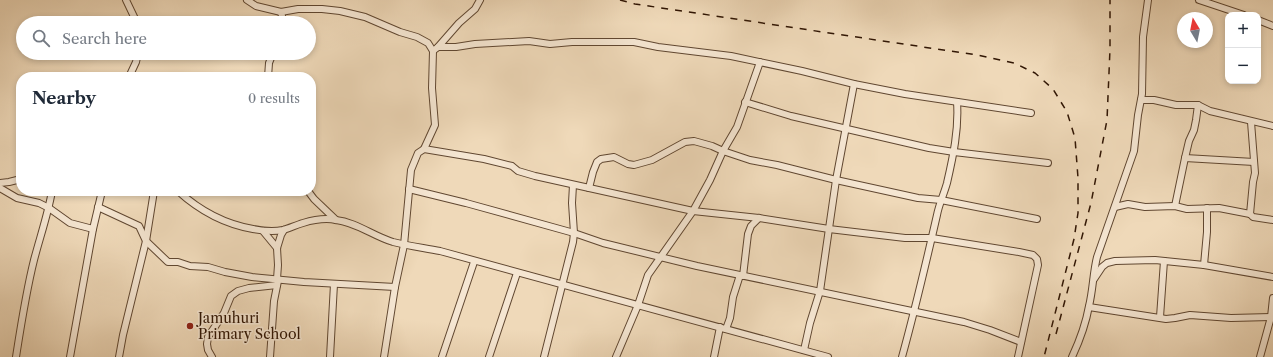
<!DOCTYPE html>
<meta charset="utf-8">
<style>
body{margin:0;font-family:"Libre Caslon Text",serif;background:#f6f6f7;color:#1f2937}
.controls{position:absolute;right:12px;top:12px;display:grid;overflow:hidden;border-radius:8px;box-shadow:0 2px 6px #0003}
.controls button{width:36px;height:36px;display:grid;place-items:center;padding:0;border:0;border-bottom:1px solid #e0e1e3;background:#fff;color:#1f2937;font:20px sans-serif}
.compass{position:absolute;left:1177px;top:12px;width:36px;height:36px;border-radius:50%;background:#fff;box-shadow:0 2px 6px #0003;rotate:350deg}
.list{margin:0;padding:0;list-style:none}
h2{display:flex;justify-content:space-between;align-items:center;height:52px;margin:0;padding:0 16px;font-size:17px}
h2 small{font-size:13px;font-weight:400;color:#747a83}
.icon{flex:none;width:22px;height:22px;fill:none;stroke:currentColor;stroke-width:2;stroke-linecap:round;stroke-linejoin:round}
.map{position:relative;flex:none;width:1273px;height:357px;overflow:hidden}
.search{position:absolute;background:#fff;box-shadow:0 2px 6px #0003;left:16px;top:16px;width:300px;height:44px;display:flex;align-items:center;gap:10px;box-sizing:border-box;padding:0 14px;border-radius:22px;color:#747a83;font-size:15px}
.panel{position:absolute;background:#fff;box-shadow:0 2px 6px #0003;left:16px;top:72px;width:300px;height:124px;border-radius:16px}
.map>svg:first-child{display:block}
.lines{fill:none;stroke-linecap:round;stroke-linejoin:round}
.minor-casing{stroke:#604731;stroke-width:8}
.minor{stroke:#f5e6d2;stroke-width:6}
.rail{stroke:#311604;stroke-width:1.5;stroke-dasharray:7 7;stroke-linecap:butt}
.poi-dot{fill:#8f2418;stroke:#f5e6d2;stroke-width:1.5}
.labels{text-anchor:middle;stroke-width:3;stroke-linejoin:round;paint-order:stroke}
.poi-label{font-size:14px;fill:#311604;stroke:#f5e6d2;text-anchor:start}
</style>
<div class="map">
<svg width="1273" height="357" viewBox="0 0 1273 357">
<rect width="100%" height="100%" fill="#efd9b9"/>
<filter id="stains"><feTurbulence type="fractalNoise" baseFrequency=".005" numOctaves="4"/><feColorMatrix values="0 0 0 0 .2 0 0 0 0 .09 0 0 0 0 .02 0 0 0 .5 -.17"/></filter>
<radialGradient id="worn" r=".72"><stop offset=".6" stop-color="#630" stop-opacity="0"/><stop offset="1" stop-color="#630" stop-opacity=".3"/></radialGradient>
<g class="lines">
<defs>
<g id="minor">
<polyline points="126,0 137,23"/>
<polyline points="247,0 256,6 281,12 298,9 322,9 340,11 365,17 400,32 417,37 428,43 433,51 432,88 435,125 424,149 418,153 411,170 404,245 395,287 384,357"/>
<polyline points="1199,0 1244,15"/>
<polyline points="281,12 282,16 282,23"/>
<polyline points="1258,20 1273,26"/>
<polyline points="438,47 459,23 475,9 480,0"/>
<polyline points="433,51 438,47 456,47 475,44 529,41 550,44 572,42 634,42 658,47 731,56 802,71 854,84 905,94 1031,113"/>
<polyline points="129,77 136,62 138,53"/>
<polyline points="268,77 269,63 273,53"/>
<polyline points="1141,100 1154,100 1176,105 1198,105 1210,111 1273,126"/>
<polyline points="745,102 791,116 929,148 954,152 1048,163"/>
<polyline points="1251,122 1255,173 1253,182 1250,214 1253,217 1273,220"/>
<polyline points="424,149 484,159 512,166 518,171 535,176 693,211 759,218 829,229 905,238 932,238 1019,252 1033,255 1037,259 1038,265 1018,357"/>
<polyline points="1185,158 1254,162"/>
<polyline points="0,183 9,182 21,179"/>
<polyline points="0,188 17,198 39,203 49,208 70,223 93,229"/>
<polyline points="589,188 593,172 597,162 601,159 614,157 628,164 634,165 652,160 685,142 694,141 712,146 723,151 750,160 777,165 836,180 918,198 941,200 1037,219"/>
<polyline points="409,189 466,203 574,233 603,243 697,266 964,322 990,330 1021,342"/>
<path d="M178,191C200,211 224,224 253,229C263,231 273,232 283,230C290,228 296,225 303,223C313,220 326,218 336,220C356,222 373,236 393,242C408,246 425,248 440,251L828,357"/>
<polyline points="308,191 314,199 336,220"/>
<polyline points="1175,206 1185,158 1189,141 1194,130 1196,120 1198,105"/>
<polyline points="98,207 139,226 146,241 168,262 178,262 190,266 208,267 225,272 252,277 304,282 395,287"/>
<polyline points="1115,207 1128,204 1145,207 1175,206 1187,209 1219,208 1250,214"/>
<polyline points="263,231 277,248"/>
<polyline points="1204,265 1207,232 1207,208"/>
<polyline points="743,276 748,234 751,226 759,218"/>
<polyline points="277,279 278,265 277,248 281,235 284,230"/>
<polyline points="1094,279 1102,267 1107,263 1115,261 1155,260 1204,265 1273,277"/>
<polyline points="1089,307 1166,319 1175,318 1190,315 1231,318 1271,317"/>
<polyline points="1160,317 1164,261"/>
<polyline points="726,329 730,318 733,297 740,275"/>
<polyline points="804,350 810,323 820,291 836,180 854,84"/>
<path d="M16,357C21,325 26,292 34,260C40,237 48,214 52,191"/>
<polyline points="70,357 93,229 102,191"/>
<polyline points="119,357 123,335 146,241 154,191"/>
<polyline points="212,357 208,350 207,344 208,337 224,313 231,296 238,291 249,288 277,285"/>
<polyline points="270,357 274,301 278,281"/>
<polyline points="330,357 334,284"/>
<polyline points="442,357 474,262"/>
<polyline points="489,357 517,273"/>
<polyline points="544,357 573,242 574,233 572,203 573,185"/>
<polyline points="616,357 638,305 648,275 693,211 710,180 723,151 737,127 760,62"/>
<polyline points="714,357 720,327"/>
<path d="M902,357C915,310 926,263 937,215C939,204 944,194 947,183C953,157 959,129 957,102"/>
<path d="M1072,357C1079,342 1086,323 1089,306C1093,290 1093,273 1097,257L1134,151L1138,115L1142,94L1143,37L1148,0"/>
<polyline points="1260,357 1271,317 1273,298"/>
</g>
</defs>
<!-- minor casing -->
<use href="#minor" class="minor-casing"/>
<!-- minor -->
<use href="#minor" class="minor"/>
<!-- rail -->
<g class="rail">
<polyline points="620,0 635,4 977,55 1014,63 1035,73 1053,89 1067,112 1075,138 1078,178 1078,213 1074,239 1044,357"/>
<polyline points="1056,334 1091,203 1107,120 1110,49 1110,0"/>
</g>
</g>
<!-- markers -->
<circle class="poi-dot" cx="190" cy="326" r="4"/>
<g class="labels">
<!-- poi labels -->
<g class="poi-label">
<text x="198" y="323">Jamuhuri<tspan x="198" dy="16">Primary School</tspan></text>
</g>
</g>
<rect width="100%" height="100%" filter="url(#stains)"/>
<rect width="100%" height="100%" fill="url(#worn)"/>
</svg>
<div class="controls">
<button>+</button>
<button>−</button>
</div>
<svg class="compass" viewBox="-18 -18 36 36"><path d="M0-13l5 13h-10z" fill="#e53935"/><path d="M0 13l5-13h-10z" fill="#747a83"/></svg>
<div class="search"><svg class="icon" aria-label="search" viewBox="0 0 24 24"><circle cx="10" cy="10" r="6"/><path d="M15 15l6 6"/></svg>Search here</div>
<section class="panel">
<h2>Nearby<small>0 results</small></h2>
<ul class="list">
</ul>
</section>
</div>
